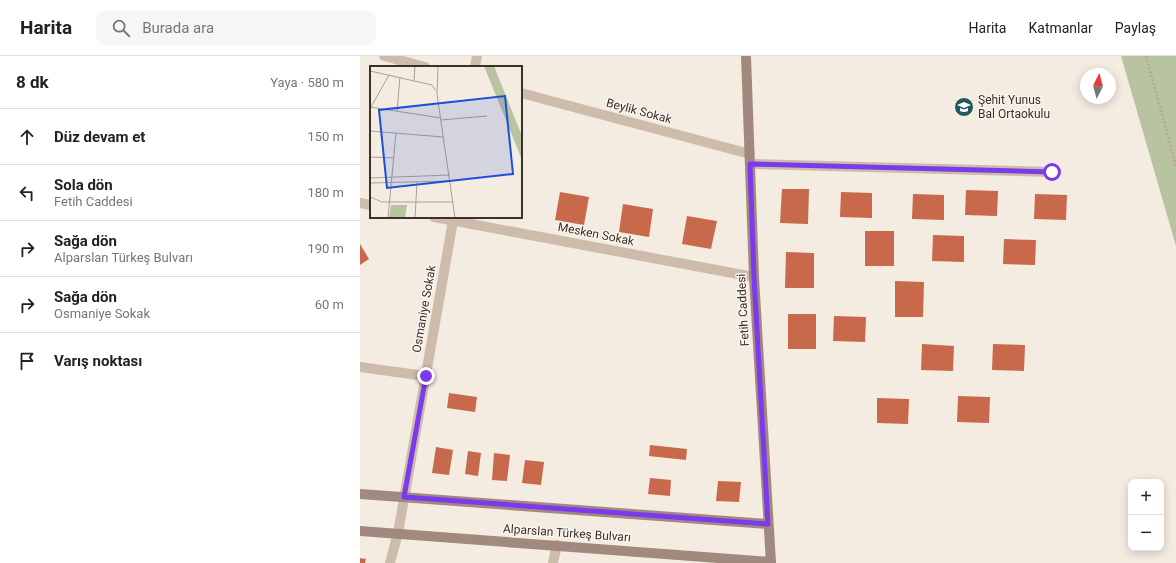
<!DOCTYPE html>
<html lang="tr">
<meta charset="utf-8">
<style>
body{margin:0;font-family:Roboto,sans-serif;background:#f6f6f6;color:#222}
.controls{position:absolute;right:12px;bottom:12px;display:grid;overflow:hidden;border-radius:8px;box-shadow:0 2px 10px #0003}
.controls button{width:36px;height:36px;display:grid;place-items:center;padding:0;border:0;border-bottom:1px solid #e0e0e0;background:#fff;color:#222;font:20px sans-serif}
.compass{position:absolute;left:720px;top:12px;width:36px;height:36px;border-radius:50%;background:#fff;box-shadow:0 2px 10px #0003;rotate:6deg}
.stop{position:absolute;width:12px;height:12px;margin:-9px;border:3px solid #7c3aed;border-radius:50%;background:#fff}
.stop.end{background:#7c3aed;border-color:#fff;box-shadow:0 1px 4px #0008}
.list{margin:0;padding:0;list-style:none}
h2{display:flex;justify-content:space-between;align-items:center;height:52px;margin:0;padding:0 16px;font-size:17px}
h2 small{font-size:13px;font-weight:400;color:#767676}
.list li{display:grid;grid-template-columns:26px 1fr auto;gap:12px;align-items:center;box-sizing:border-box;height:56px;padding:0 16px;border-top:1px solid #e0e0e0}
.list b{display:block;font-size:15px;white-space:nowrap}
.list p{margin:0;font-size:13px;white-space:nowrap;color:#767676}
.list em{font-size:13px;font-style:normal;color:#767676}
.icon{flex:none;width:22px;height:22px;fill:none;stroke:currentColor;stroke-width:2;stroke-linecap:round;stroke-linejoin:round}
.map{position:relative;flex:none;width:816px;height:507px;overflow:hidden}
header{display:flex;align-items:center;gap:24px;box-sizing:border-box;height:56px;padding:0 20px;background:#fff;border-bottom:1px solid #e0e0e0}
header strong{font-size:19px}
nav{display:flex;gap:22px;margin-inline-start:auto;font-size:14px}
.search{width:280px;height:36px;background:#f6f6f6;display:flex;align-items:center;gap:10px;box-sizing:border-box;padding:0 14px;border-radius:12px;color:#767676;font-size:15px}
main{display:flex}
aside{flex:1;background:#fff}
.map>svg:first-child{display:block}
.green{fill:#b8c4a0}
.building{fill:#c8694b}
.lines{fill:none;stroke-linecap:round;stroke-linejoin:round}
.path{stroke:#b9a596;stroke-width:2.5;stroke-dasharray:2 2;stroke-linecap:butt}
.street{stroke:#cdbbac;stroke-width:10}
.secondary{stroke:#a18a7d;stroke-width:10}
.route{stroke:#7c3aed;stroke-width:5}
.labels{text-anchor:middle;stroke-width:3;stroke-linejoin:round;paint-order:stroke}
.poi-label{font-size:12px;fill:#3b302b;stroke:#fbf5ee;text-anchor:start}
.street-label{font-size:12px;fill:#3b302b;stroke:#fbf5ee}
.inset-road{fill:none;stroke:#aaa098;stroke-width:1}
.view{fill:#1d4ed8;fill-opacity:0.15;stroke:#1d4ed8;stroke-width:2}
.inset-edge{fill:none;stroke:#3b302b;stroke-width:2}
</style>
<header>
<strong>Harita</strong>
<div class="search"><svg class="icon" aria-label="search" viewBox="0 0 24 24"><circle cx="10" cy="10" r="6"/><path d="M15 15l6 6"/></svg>Burada ara</div>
<nav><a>Harita</a><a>Katmanlar</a><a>Paylaş</a></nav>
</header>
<main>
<aside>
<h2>8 dk<small>Yaya · 580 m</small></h2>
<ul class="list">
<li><svg class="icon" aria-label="ahead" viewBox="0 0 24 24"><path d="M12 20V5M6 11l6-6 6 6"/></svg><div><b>Düz devam et</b></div><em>150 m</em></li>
<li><svg class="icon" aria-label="left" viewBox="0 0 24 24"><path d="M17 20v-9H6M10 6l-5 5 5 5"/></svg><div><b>Sola dön</b><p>Fetih Caddesi</p></div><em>180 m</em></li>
<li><svg class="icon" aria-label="right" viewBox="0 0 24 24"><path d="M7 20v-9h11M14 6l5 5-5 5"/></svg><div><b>Sağa dön</b><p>Alparslan Türkeş Bulvarı</p></div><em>190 m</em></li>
<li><svg class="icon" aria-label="right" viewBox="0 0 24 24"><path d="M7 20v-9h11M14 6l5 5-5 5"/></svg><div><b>Sağa dön</b><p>Osmaniye Sokak</p></div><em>60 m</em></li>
<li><svg class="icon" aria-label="arrive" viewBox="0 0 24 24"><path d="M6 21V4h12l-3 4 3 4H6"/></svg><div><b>Varış noktası</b></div></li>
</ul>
</aside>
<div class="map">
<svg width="816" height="507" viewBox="0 0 816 507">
<rect width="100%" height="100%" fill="#f4ebe1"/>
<!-- green -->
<polygon class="green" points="761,0 816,0 816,190"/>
<!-- building -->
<g class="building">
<polygon points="422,133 449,133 448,168 420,167"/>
<polygon points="606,134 638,135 637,160 605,159"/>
<polygon points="200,136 229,141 224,169 195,164"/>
<polygon points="481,136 512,137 512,162 480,161"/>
<polygon points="553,138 584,139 584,164 552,163"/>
<polygon points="675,138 707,139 706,164 674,163"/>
<polygon points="263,148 293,153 289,181 259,176"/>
<polygon points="327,160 357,165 351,193 322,188"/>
<rect x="505" y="175" width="29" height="35"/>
<polygon points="573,179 604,180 604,206 572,205"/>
<polygon points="644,183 676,184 675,209 643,208"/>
<polygon points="0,188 9,203 0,209"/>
<polygon points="426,196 454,197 454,232 425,232"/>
<polygon points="535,225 564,226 563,261 535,261"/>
<rect x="428" y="258" width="28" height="35"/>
<polygon points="474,260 506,261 505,286 473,285"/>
<polygon points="562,288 594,290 593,315 561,314"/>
<polygon points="633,288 665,289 664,315 632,314"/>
<polygon points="89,337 117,341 115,356 87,352"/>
<polygon points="598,340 630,341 629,367 597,366"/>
<polygon points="517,342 549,343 548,368 517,367"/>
<polygon points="290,389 327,393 326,404 289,400"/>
<polygon points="76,391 93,394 89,419 72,417"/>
<polygon points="108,395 121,397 118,420 105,418"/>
<polygon points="134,397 150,399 147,425 132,424"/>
<polygon points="165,404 184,406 181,429 162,427"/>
<polygon points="290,422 311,424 310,440 288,438"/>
<polygon points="358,425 381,426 379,446 356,445"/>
<polygon points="0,502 6,503 5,507 0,507"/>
</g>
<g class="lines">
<!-- path -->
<polyline class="path" points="786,0 816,110"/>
<!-- street -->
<g class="street">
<polyline points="24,0 65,11"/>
<polyline points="115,11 117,0"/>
<polyline points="161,37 390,98"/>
<polyline points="390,108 692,116"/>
<polyline points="0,147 11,149"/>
<polyline points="74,161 394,221"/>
<polyline points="0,311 65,320"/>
<polyline points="30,507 38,477 93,165"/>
<polyline points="193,507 197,489"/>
</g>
<!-- secondary -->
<g class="secondary">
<polyline points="386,0 394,221 411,507"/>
<polyline points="0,438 408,468"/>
<polyline points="0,475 411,506"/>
</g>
</g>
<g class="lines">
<!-- route -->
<polyline class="route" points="66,320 44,441 408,468 394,221 390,108 692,116"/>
</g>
<!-- icons -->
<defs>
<symbol id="school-disc" viewBox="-11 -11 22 22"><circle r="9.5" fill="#1f5a5e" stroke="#fbf5ee"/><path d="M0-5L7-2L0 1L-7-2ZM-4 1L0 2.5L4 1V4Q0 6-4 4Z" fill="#fff"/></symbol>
</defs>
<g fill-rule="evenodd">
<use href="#school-disc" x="593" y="40" width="22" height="22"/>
</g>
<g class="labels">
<!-- poi labels -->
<g class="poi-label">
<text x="618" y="48">Şehit Yunus<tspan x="618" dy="14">Bal Ortaokulu</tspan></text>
</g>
<!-- street labels -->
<g class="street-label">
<text transform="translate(279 55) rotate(15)" y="4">Beylik Sokak</text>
<text transform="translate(236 178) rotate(11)" y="4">Mesken Sokak</text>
<text transform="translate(64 253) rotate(-80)" y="4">Osmaniye Sokak</text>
<text transform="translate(383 254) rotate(-93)" y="4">Fetih Caddesi</text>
<text transform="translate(207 477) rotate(4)" y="4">Alparslan Türkeş Bulvarı</text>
</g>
</g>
<!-- overview -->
<g transform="translate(10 10)">
<rect width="152" height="152" fill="#f4ebe1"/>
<path d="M114,0H124L152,70V94ZM21,139H37L35,152H19Z" fill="#b8c4a0"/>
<path class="inset-road" d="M68,0L67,28L85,152M0,5L62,19L66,25M44,15L45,0M0,41L71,52M1,41L19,9M27,45L30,11M71,54L117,50M0,65L73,71M0,91L24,92M0,112L80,109M0,117L81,115M0,131L12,136H83M18,152L26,67M45,152L47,116"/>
<path class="view" d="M135,30L143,108L17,122L9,44Z"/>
<rect width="152" height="152" class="inset-edge"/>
</g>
</svg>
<div class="controls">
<button>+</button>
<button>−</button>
</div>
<svg class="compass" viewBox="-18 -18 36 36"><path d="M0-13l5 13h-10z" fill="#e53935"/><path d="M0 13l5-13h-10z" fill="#767676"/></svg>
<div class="stop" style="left:692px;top:116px"></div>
<div class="stop end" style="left:66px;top:320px"></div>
</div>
</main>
